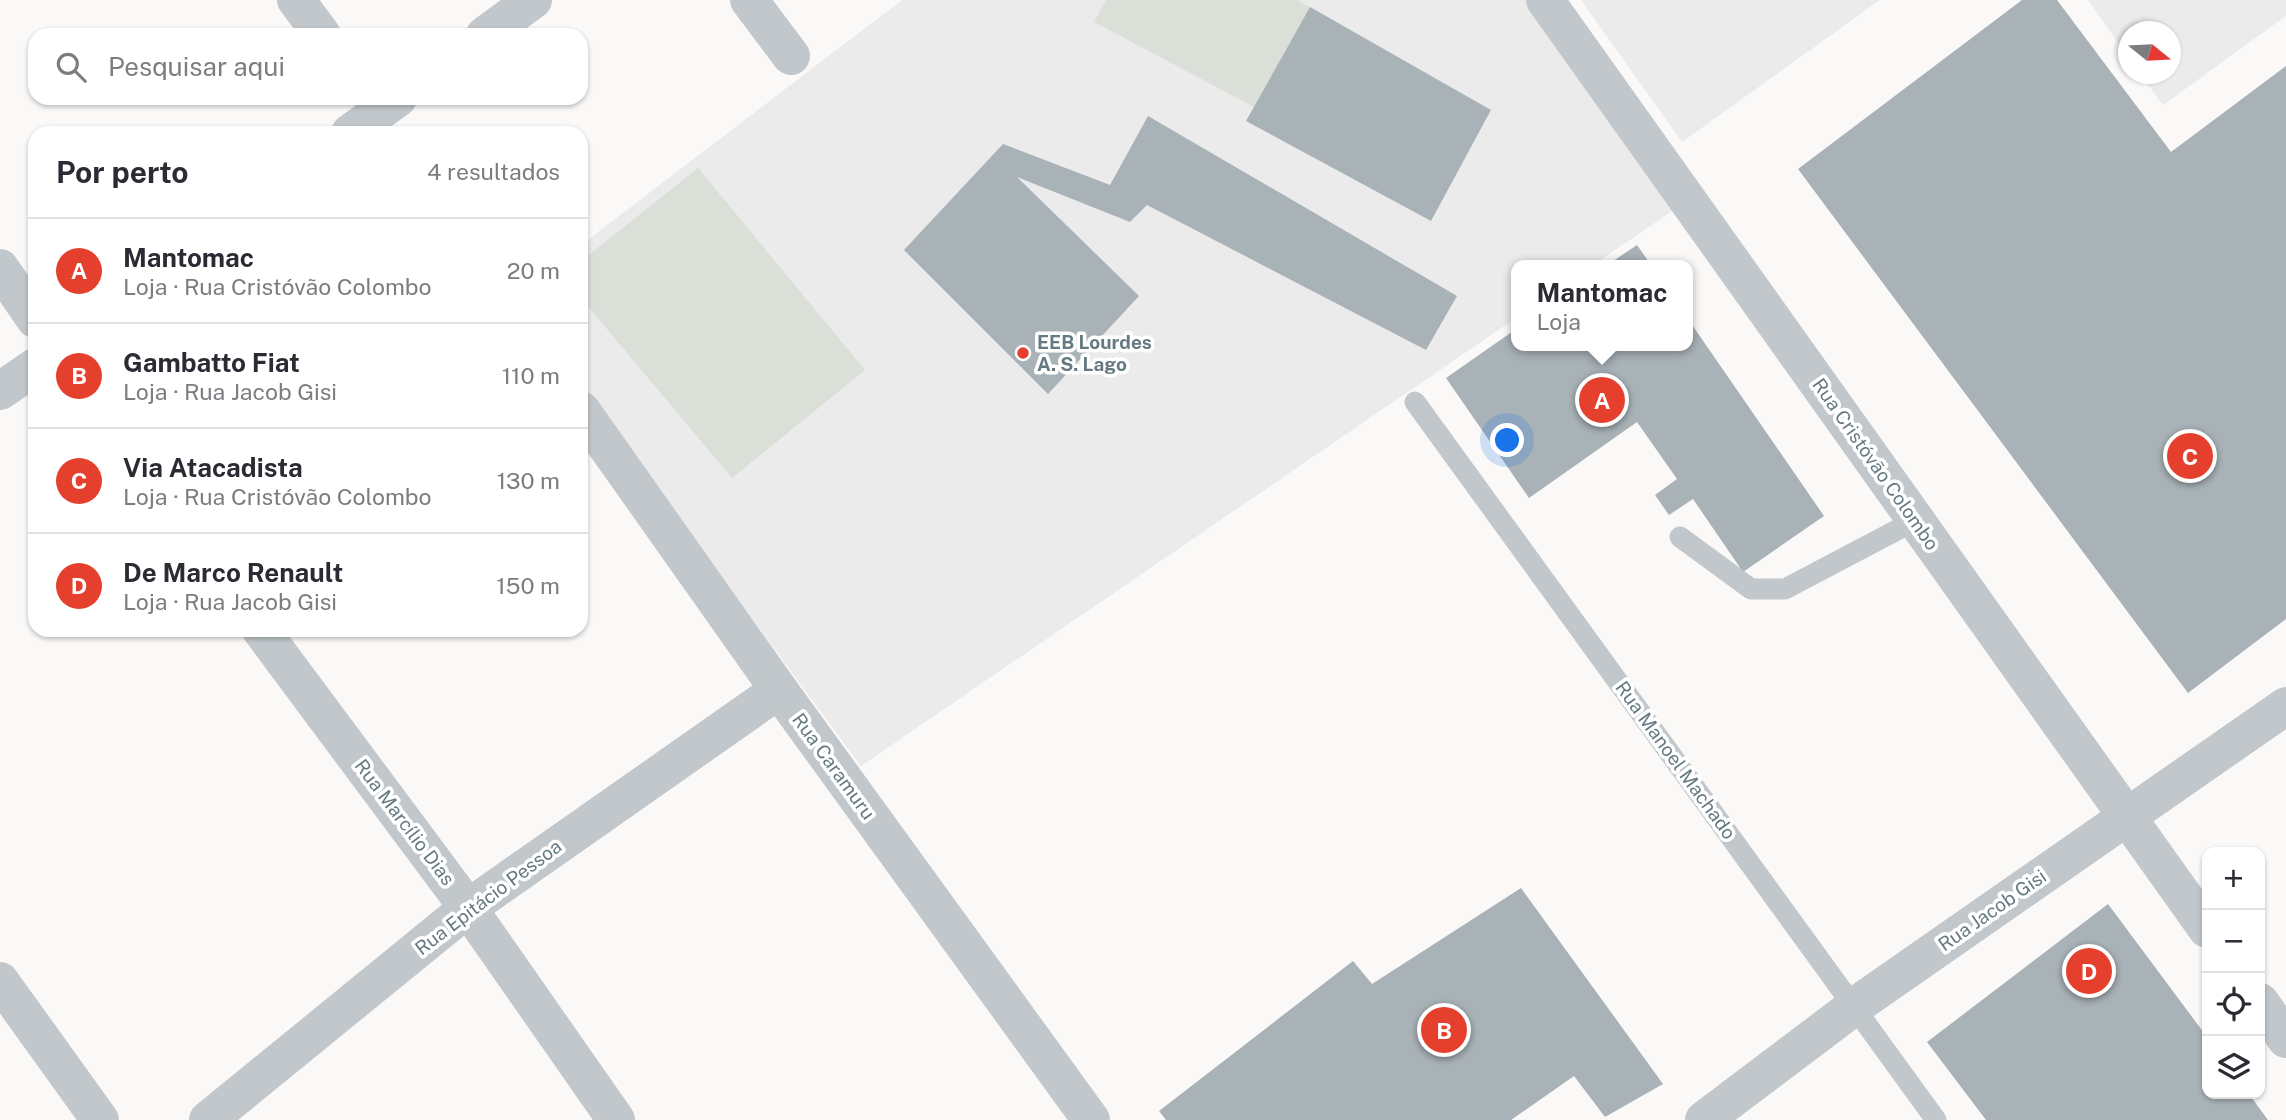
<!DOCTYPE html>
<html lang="pt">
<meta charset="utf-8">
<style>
body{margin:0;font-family:"Public Sans",sans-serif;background:#f7f7f7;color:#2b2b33}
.controls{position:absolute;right:21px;bottom:21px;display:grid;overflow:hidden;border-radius:14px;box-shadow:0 2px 5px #0004}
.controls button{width:63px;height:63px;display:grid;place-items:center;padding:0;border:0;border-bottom:2px solid #e1e1e2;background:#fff;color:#2b2b33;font:35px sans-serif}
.compass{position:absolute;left:2118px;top:21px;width:63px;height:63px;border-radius:50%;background:#fff;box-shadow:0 2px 5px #0004;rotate:108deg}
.you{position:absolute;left:1508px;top:441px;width:24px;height:24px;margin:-18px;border:5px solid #fff;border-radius:50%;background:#1a73e8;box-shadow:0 0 0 10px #1a73e833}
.badge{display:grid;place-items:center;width:46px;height:46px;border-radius:50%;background:#e4402d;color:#fff;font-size:23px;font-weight:700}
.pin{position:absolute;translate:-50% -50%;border:4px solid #fff;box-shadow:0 2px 7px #0006}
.popup{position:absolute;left:1511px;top:260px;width:182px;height:91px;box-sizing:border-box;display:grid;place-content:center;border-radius:14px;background:#fff;filter:drop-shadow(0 2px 5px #0005);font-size:23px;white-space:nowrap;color:#7c7c81}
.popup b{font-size:26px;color:#2b2b33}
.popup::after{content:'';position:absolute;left:50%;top:100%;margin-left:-14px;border:14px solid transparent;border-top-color:#fff}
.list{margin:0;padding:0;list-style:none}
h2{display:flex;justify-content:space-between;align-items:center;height:91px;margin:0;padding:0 28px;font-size:30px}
h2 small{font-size:23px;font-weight:400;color:#7c7c81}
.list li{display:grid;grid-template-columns:46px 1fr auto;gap:21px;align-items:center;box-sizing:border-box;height:105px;padding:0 28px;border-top:2px solid #e1e1e2}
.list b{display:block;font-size:26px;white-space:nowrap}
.list p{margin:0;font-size:23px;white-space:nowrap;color:#7c7c81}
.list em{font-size:23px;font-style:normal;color:#7c7c81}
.icon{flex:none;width:38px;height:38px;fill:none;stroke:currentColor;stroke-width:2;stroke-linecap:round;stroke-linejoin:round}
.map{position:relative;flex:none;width:2286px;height:1120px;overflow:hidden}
.search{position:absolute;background:#fff;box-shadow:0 2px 5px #0004;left:28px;top:28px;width:560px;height:77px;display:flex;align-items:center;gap:18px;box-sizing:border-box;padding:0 24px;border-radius:21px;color:#7c7c81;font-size:26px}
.panel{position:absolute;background:#fff;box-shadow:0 2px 5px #0004;left:28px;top:126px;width:560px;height:511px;border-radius:21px}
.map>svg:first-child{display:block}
.built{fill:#ebebeb}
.green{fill:#dadfd7}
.building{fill:#a8b2b7}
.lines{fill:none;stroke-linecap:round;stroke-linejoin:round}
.service{stroke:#c1c7ca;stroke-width:21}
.minor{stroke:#c1c7ca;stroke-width:38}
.poi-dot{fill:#e4402d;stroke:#fff;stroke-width:2.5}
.labels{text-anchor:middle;stroke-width:7;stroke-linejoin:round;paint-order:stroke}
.poi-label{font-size:19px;font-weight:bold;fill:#657982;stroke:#fff;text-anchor:start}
.street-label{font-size:19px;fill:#657982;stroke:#fff}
</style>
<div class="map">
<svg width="2286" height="1120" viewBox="0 0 2286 1120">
<rect width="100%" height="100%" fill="#faf9f7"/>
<!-- built -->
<g class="built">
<polygon points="902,0 1540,0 1687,201 1593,265 1516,265 1516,318 861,766 581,388 581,245"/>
<polygon points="1581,0 1880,0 1682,142"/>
<polygon points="2088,0 2286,0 2286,16 2163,105 2140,74 2170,74 2170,32 2128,32 2128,57"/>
</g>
<!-- green -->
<g class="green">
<polygon points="1106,0 1297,0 1310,7 1254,107 1094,22"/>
<polygon points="698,168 865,370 732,478 581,298 581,261"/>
</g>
<!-- building -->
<g class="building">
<polygon points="2022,0 2057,0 2171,152 2286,66 2286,619 2188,693 1798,169"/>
<polygon points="1310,7 1491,110 1431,221 1246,121"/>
<polygon points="1148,116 1457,296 1426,350 1147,205 1130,222 1017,177 1139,296 1048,394 904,250 1003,144 1110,185"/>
<polygon points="1637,245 1651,265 1607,265"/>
<polygon points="1688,319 1824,516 1743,572 1693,499 1669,515 1655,495 1677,479 1637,422 1529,498 1446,378 1516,329 1516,346 1688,346"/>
<polygon points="1521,888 1663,1084 1605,1117 1574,1076 1511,1120 1166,1120 1159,1111 1353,961 1372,984"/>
<polygon points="2108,904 2207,1037 2207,1094 2249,1094 2268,1120 1986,1120 1927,1042"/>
</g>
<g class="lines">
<!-- service -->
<g class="service">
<polyline points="1415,402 1936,1120"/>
<polyline points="1680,537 1751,589 1785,589 1916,520"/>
</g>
<!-- minor -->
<g class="minor">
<polyline points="296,0 322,35"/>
<polyline points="749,0 791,56"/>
<polyline points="1545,0 2207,929"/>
<polyline points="485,35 533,0"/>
<polyline points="350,133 398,98"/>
<polyline points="0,268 35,319"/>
<polyline points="0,391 35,367"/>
<polyline points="581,410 779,690 1091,1120"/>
<polyline points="261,630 468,908 616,1120"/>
<polyline points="0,981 100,1120"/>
<polyline points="2260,1002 2286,1039"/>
<polyline points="208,1120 468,908 779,690"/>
<polyline points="1704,1120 1855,1006 2286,706"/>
</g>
</g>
<!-- markers -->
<circle class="poi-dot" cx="1023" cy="353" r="7"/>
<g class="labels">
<!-- poi labels -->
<g class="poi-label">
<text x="1037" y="349">EEB Lourdes<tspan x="1037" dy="22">A. S. Lago</tspan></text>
</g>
<!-- street labels -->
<g class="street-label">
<text transform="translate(1876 464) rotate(55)" y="7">Rua Cristóvão Colombo</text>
<text transform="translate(1676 760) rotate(54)" y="7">Rua Manoel Machado</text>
<text transform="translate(834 766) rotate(54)" y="7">Rua Caramuru</text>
<text transform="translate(405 822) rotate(53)" y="7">Rua Marcílio Dias</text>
<text transform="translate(488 897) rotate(-37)" y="7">Rua Epitácio Pessoa</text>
<text transform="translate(1992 910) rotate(-35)" y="7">Rua Jacob Gisi</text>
</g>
</g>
</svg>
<div class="controls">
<button>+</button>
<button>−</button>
<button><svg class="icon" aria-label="locate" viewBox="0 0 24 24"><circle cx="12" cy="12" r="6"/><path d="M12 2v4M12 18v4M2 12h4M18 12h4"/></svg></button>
<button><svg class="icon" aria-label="layers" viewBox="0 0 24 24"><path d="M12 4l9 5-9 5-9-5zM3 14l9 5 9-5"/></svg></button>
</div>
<svg class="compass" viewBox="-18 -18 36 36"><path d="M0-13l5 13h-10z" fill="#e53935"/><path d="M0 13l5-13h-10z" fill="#7c7c81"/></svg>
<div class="you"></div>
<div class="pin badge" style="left:1602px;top:400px">A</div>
<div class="popup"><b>Mantomac</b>Loja</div>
<div class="pin badge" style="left:1444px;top:1030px">B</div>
<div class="pin badge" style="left:2190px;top:456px">C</div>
<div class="pin badge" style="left:2089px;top:971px">D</div>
<div class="search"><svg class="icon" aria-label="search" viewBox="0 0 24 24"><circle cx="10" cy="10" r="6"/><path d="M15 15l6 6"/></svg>Pesquisar aqui</div>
<section class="panel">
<h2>Por perto<small>4 resultados</small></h2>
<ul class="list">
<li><span class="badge">A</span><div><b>Mantomac</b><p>Loja · Rua Cristóvão Colombo</p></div><em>20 m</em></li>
<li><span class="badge">B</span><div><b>Gambatto Fiat</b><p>Loja · Rua Jacob Gisi</p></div><em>110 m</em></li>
<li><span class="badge">C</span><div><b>Via Atacadista</b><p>Loja · Rua Cristóvão Colombo</p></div><em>130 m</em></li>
<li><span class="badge">D</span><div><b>De Marco Renault</b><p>Loja · Rua Jacob Gisi</p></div><em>150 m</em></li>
</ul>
</section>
</div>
